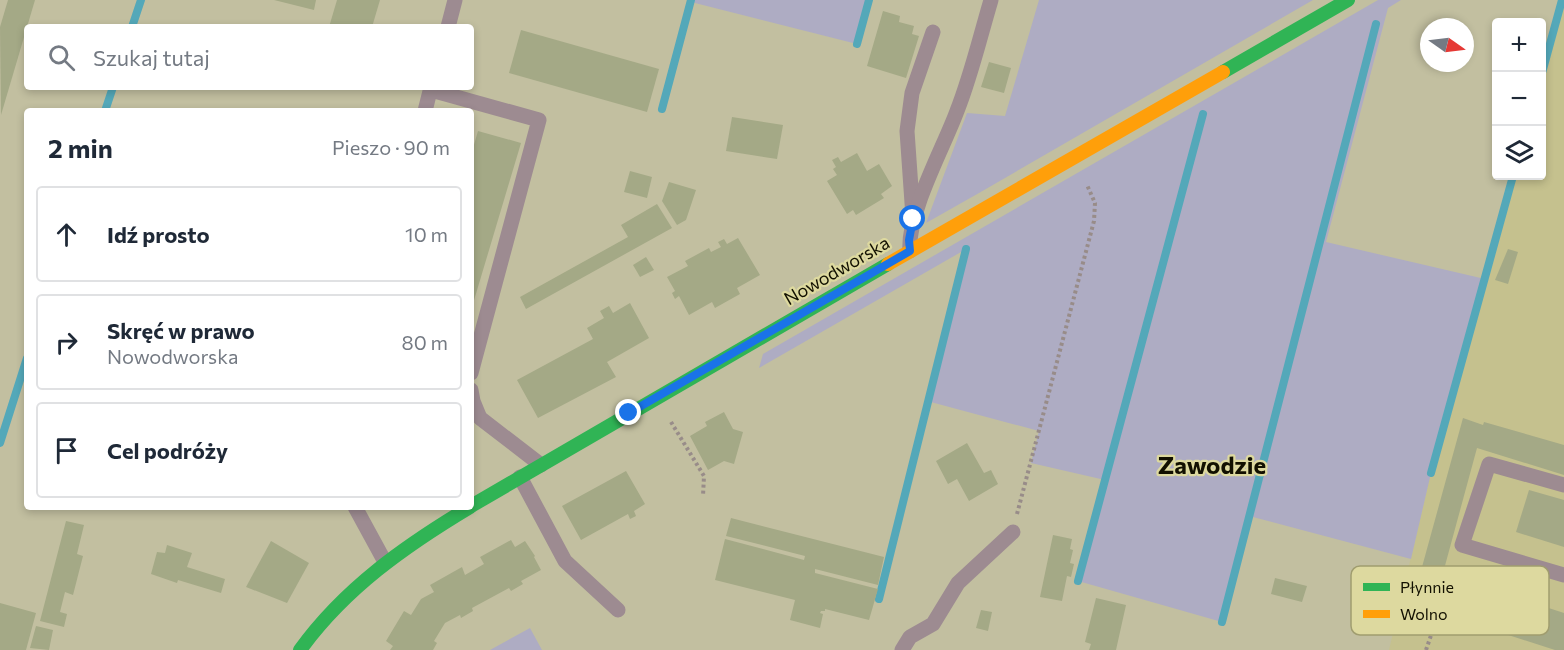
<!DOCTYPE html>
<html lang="pl">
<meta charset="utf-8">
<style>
body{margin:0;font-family:Commissioner,sans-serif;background:#f2f2f3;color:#1f2937}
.controls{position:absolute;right:18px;top:18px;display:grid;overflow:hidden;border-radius:6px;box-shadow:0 3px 9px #0003}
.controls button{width:54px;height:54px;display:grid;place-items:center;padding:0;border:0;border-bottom:2px solid #e0e1e3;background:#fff;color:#1f2937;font:30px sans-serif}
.compass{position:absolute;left:1420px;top:18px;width:54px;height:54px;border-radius:50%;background:#fff;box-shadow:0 3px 9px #0003;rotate:104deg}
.stop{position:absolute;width:18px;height:18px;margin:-14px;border:4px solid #1a73e8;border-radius:50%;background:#fff}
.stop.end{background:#1a73e8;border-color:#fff;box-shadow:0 2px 6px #0008}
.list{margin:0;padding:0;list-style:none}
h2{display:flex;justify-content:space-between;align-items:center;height:78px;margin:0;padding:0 24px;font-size:26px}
h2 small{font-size:20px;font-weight:400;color:#747a83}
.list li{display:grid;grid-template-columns:39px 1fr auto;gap:18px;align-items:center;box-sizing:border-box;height:96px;margin:0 12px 12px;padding:0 12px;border:2px solid #e0e1e3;border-radius:6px}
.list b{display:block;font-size:22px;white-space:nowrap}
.list p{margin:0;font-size:20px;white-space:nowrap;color:#747a83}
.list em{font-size:20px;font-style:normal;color:#747a83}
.icon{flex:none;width:33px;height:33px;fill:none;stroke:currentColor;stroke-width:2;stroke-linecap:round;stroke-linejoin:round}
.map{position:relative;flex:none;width:1564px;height:650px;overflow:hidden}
.search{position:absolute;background:#fff;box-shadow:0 3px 9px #0003;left:24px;top:24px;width:450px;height:66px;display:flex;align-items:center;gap:15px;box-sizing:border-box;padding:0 21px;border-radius:6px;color:#747a83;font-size:22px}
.panel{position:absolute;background:#fff;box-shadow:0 3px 9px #0003;left:24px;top:108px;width:450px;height:402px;border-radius:6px}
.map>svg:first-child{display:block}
.built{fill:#c5c18e}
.green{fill:#aeacc3}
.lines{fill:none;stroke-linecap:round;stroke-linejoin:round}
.stream{stroke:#54a8b9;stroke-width:8}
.building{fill:#a4a986}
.path{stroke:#988c89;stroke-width:4;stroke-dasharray:3 3;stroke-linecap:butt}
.lane{stroke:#9d8b91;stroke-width:15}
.fast{stroke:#30b455;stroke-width:14}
.slow{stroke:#ff9f0a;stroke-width:14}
.route{stroke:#1a73e8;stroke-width:8}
.labels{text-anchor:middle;stroke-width:4.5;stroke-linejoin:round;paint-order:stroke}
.street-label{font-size:18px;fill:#121000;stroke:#ddd99f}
.district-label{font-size:24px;font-weight:bold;fill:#121000;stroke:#ddd99f}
.key{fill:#ddd99f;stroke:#a09d6f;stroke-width:1.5}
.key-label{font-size:16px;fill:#121000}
</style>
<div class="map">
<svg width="1564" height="650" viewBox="0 0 1564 650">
<rect width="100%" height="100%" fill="#c2bfa0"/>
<!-- built -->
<polygon class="built" points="1562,0 1564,0 1564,650 1389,650 1431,473 1513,176 1542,176 1542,73"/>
<!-- green -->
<g class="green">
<polygon points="691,0 869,0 857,44 691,2"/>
<polygon points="1039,0 1313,0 979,193 926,223 967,113 1005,116"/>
<polygon points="1378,0 1401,0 1388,8 1326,242 1485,279 1431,473 1411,559 1249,516 1222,622 1078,581 1105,480 1031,463 1039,431 927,401 968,248 759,368 763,354"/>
<polygon points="530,628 542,650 490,650"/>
</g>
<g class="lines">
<!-- stream -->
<g class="stream">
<polyline points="132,27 141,0"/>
<polyline points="857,44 869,0"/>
<polyline points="1542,73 1562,0"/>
<polyline points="662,109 691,0"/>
<polyline points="105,111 113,87"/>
<polyline points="0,443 27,358"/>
<polyline points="1431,473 1513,176"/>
<polyline points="1078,581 1203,114"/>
<polyline points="879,599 966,249"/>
<polyline points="1222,622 1376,24"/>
</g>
</g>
<!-- building -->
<g class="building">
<polygon points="8,0 35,0 1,115 0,27"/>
<polygon points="274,0 316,0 314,10"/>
<polygon points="337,0 380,0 372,27 329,27"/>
<polygon points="883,11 900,16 899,22 914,26 912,34 919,36 906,78 867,66"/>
<polygon points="521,30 659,69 647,112 509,73"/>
<polygon points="989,62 1011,68 1004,93 981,87"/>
<polygon points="732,117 783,125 777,159 726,151"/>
<polygon points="478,131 521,143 472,307 474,308 472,316 471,155"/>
<polygon points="857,153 867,171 879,164 892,186 881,194 884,198 856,215 853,210 847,214 827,181 837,175 833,169 836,167 832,160 838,157 841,162"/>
<polygon points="630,171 652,177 647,198 624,192"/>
<polygon points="669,182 696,190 686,220 677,225 662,201"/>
<polygon points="657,204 672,228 526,309 520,297 628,237 621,225"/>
<polygon points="738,238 760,275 737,288 740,294 715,308 712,302 689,315 679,296 675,299 672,293 675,291 667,277 688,266 685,261 709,248 711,252 721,247 718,242 724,239 727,244"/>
<polygon points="1508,249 1518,252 1508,284 1495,280"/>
<polygon points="646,257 654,270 640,277 633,265"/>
<polygon points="630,303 649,338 607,362 616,377 538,418 517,380 593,339 587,328 604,318 600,311 609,306 613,313"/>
<polygon points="724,412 733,429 743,432 734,464 724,461 708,470 690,436 707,426 705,422"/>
<polygon points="1463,418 1483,425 1484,422 1564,445 1564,475 1477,448 1443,573 1422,567"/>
<polygon points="967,443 984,473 991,470 998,484 969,501 957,479 948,484 936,461"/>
<polygon points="626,471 645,504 634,511 636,516 630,519 628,514 581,540 562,506"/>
<polygon points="1529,490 1564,500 1564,547 1516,532"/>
<polygon points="731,518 884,557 878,585 815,569 815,573 878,589 869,620 825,609 825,611 821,611 820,613 823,614 820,628 790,620 795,600 715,580 725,539 804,560 805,556 726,536"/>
<polygon points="66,521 84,525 77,554 83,556 73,595 65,592 60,612 67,614 64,627 40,621"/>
<polygon points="1053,535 1072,539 1070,549 1073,550 1070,563 1074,564 1071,577 1067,576 1062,601 1040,597"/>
<polygon points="511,540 515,547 525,541 535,556 534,557 541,570 521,581 523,584 511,591 509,588 472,608 473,611 461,618 460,615 445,623 434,641 437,643 433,650 390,650 393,646 386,641 404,611 411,615 421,599 434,592 430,585 462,567 465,575 484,564 480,557"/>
<polygon points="271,541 309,563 287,603 246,587"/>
<polygon points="167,545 192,553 187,567 225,579 221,593 178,580 177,583 151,574 157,552 165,553"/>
<polygon points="1275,578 1307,586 1302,602 1271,594"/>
<polygon points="1468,582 1564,613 1564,650 1555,650 1456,618"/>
<polygon points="1096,598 1126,605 1116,650 1089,650 1091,644 1085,642"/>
<polygon points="0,603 36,613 26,650 0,650"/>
<polygon points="981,610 992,612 988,631 976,628"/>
<polygon points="36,626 53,630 49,650 30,648"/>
</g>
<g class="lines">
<!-- path -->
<g class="path">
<polyline points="671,422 704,476 703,496"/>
<polyline points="1017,514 1094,221 1095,203 1087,185"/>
<polyline points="1426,650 1455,565"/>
</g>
<!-- lane -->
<g class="lane">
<polyline points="448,27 455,0"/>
<polyline points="431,90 539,120 471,373"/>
<polyline points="425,111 431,87"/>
<polyline points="913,217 907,131 912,93 933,32"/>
<path d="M910,251C907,213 943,149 957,111C971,76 980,37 991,0"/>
<polyline points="471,390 473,401 480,418 541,465"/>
<polyline points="520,477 565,561 618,610"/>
<polyline points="1564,485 1489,464 1462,545 1564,575"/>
<polyline points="355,507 385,562"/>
<polyline points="902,650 910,637 933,624 958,583 1013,532"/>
</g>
<!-- fast -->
<g class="fast">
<polyline points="1223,72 1348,0"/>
<polyline points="471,506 888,264"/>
<path d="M300,650C345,588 405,546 470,507"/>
</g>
<!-- slow -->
<polyline class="slow" points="888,264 1223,72"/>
</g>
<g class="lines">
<!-- route -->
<polyline class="route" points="629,413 910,251 909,240 913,219"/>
</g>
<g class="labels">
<!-- street labels -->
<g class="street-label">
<text transform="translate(837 271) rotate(-30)" y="6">Nowodworska</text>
</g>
<!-- district labels -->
<g class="district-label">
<text x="1212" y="474">Zawodzie</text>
</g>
</g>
<!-- legend -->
<rect x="1351" y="566" width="198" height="69" rx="9" class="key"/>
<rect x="1363" y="583" width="27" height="8" fill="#30b455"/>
<rect x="1363" y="610" width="27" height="8" fill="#ff9f0a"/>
<g class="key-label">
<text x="1400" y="593">Płynnie</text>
<text x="1400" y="620">Wolno</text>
</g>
</svg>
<div class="controls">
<button>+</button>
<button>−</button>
<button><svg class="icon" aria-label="layers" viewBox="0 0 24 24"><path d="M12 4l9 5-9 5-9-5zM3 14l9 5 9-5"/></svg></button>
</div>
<svg class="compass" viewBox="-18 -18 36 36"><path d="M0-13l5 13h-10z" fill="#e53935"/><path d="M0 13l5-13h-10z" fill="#747a83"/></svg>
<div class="stop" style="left:913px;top:219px"></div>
<div class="stop end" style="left:629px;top:413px"></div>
<div class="search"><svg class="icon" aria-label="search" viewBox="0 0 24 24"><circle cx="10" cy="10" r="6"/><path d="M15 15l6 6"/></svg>Szukaj tutaj</div>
<section class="panel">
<h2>2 min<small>Pieszo · 90 m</small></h2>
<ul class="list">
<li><svg class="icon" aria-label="ahead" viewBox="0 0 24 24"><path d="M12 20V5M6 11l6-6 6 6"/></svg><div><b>Idź prosto</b></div><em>10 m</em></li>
<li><svg class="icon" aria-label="right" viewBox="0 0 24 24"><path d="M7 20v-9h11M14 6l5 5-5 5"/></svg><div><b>Skręć w prawo</b><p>Nowodworska</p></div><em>80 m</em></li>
<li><svg class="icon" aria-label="arrive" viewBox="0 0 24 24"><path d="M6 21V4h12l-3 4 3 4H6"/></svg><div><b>Cel podróży</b></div></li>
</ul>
</section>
</div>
